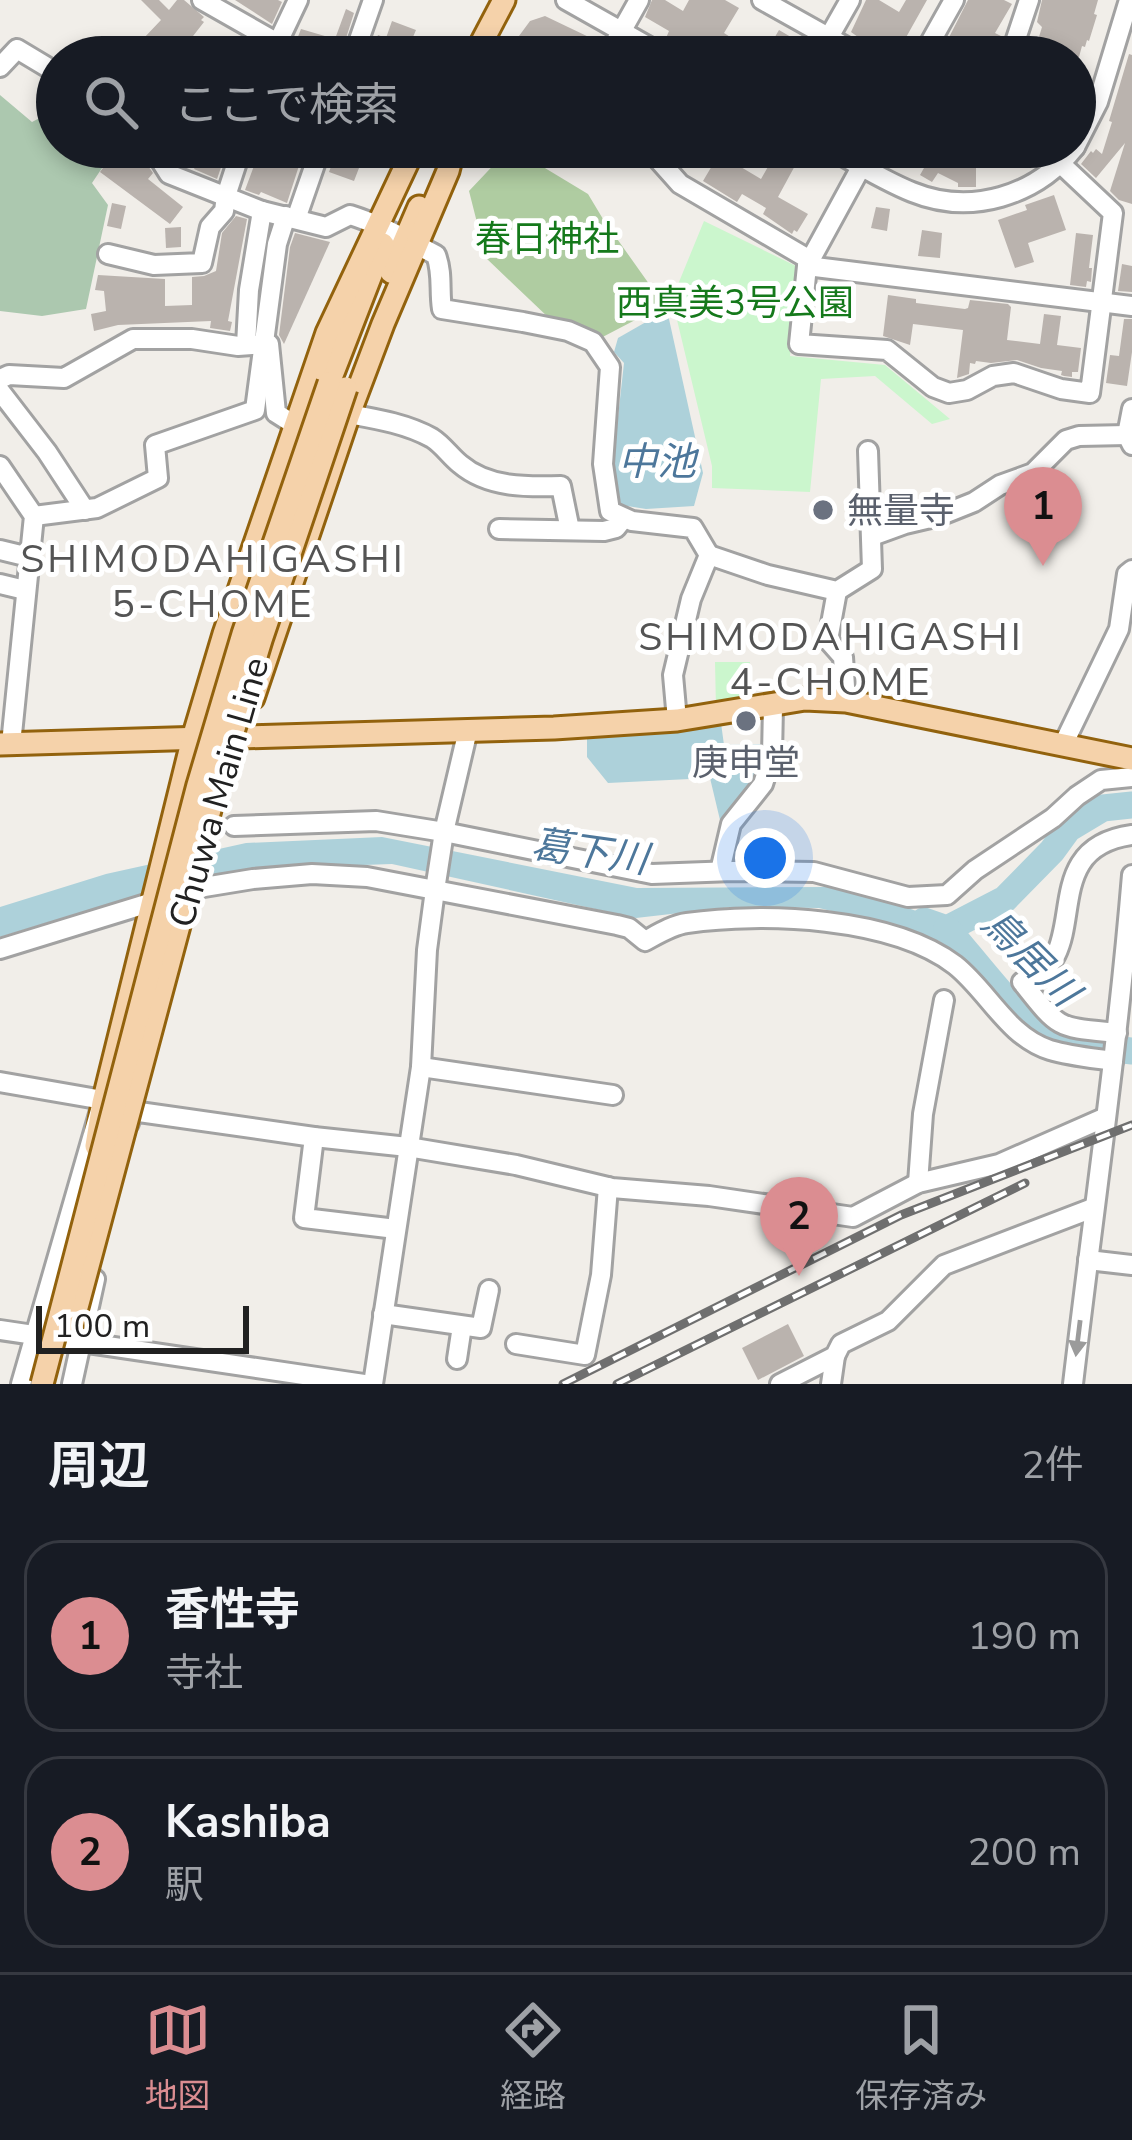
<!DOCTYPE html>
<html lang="ja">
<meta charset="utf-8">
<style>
body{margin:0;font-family:"Nunito Sans","Noto Sans JP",sans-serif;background:#20242c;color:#f1f3f6}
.scale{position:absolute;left:36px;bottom:30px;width:213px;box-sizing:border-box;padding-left:12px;border:6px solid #212121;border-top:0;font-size:33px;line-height:42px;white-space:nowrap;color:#212121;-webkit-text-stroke:9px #fff;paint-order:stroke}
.you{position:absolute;left:765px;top:858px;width:42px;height:42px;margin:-30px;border:9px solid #fff;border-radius:50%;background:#1a73e8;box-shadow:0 0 0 18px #1a73e833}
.badge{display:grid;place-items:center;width:78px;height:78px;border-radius:50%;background:#db8d91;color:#111;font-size:39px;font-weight:700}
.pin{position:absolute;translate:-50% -99px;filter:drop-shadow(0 3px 6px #0008)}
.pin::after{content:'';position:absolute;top:63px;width:42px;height:36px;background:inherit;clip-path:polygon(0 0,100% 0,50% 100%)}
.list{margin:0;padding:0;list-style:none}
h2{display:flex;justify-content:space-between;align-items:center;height:156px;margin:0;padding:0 48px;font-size:51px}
h2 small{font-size:39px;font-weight:400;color:#9ea1a6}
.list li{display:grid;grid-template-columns:78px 1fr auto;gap:36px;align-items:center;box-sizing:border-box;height:192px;margin:0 24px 24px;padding:0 24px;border:3px solid #363941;border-radius:36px}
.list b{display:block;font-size:45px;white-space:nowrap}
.list p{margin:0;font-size:39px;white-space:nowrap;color:#9ea1a6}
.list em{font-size:39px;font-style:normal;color:#9ea1a6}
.icon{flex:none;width:66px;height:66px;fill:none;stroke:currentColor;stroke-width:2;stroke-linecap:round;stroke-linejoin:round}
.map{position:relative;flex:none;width:1132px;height:1384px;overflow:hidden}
.search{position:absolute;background:#171b24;box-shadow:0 6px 18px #0003;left:36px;right:36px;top:36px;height:132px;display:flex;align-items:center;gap:30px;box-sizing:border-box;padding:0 42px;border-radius:66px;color:#9ea1a6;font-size:45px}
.sheet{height:588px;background:#171b24}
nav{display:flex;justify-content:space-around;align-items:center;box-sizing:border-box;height:168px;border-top:3px solid #363941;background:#171b24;font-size:33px;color:#9ea1a6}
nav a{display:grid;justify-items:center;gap:6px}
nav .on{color:#db8d91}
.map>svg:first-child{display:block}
.forest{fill:#afcca1}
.cemetery{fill:#acc8af}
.park{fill:#cbf6cd}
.water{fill:#add1da}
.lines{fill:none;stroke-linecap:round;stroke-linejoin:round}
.river{stroke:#add1da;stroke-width:27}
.building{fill:#bab3ae}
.minor-casing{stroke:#a2a2a2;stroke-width:24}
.major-casing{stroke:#92620d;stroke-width:27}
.minor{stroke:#fff;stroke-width:18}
.major{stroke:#f5d2aa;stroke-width:21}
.rail-casing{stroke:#6f6f6f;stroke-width:9}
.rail{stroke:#fff;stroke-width:4.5;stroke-dasharray:14;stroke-linecap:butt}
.major-bridge-casing{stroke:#92620d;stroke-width:27;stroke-linecap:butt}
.major-bridge{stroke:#f5d2aa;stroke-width:21}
.oneway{fill:#9b9b9b}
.worship-dot{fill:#6b7280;stroke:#fff;stroke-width:4.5}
.labels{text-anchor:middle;stroke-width:10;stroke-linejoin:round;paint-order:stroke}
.park-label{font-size:36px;fill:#15791b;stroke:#fff}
.worship-label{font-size:36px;fill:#5b616d;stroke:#fff;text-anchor:start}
.street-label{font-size:36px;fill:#212121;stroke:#fff}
.water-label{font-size:39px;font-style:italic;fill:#4d779b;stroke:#fff}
.neighbourhood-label{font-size:39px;letter-spacing:3px;fill:#545454;stroke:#fff}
</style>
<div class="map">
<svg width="1132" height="1384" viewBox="0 0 1132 1384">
<rect width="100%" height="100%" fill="#f1eee9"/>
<!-- forest -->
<polygon class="forest" points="503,155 530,159 588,194 603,219 664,305 593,342 550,319 486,258 469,191"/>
<!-- cemetery -->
<polygon class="cemetery" points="0,95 32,122 57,109 57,147 116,147 92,183 108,205 86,309 42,316 0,311"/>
<!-- park -->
<g class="park">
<polygon points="704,221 798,267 790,356 885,365 950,419 932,424 875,376 821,379 810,492 712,488 712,466 672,299"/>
<polygon points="715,662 750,662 751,702 716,708"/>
</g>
<!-- water -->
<g class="water">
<polygon points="667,310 703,473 694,506 646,509 621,505 613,462 624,363 614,352 618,338"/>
<polygon points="721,723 724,745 763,744 755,778 720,820 710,778 608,783 587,757 587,738"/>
<polygon points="382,837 637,888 827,887 891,902 939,919 956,917 963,935 948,944 906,929 819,908 732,907 636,918 392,864 250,869 105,905 0,937 0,907 106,874 246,843"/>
</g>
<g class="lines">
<!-- river -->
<g class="river">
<polyline points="924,921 947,929 1005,899 1052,851 1068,829 1103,808 1132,805"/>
<path d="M947,929C968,952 1025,1028 1049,1038C1074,1049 1105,1048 1132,1051"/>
</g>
</g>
<!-- building -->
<g class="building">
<polygon points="141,0 159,0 169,10 177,0 184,0 204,17 201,20 204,22 186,45 184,43 171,57 148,57 155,50 143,39 161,20"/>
<polygon points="235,0 278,0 282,2 272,24"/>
<polygon points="652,0 665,0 683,11 689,0 725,0 739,8 724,33 761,57 711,57 698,49 695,54 666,38 669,31 645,17"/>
<polygon points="866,0 879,0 899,12 906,0 927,0 895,57 877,57 879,52 851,32"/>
<polygon points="968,0 1004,0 1012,4 995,33 1001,36 989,57 939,57"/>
<polygon points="1042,0 1098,0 1094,14 1097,15 1089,41 1087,40 1085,47 1082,46 1079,57 1033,57 1042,27 1037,22"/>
<polygon points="346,9 354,13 340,57 326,57 311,52 309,57 290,57 301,29 335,39"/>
<polygon points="545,16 593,39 586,57 504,57 522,43 519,36 530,21"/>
<polygon points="392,21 416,30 410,44 403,42 399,53 402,57 368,57 378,35 386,38"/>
<polygon points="779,30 808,47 811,43 822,49 819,54 825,57 763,57"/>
<polygon points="218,37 231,50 224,57 198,57"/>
<polygon points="1129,54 1132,55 1132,204 1119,200 1110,191 1125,143 1096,178 1081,164 1091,151 1093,153 1096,149 1102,154 1112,122 1109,121"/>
<polygon points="118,147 132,147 129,151 146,163 153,173 148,179 183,207 170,224 100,172"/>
<polygon points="198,147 228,147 217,179 194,169 196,165 192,164"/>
<polygon points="261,147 305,147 287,203 261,192 259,195 245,190"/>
<polygon points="345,147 399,147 389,163 364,155 354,181 329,172 333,161 339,164"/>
<polygon points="936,147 960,147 953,159 976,159 976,187 958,187 958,183 938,173 932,182 920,175"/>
<polygon points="777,151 797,162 778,197 808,214 797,232 794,230 792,234 763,214 766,208 742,194 737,202 703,181 719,154 761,179"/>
<polygon points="1054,195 1066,230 1028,243 1034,262 1015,268 998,220 1027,210 1025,205"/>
<polygon points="112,203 126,206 121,229 107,226"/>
<polygon points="876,207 890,209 887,231 871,228"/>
<polygon points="236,216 247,219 228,321 232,322 230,331 210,328 211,321 118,325 94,331 91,314 106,311 104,291 95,290 98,275 165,279 165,306 192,305 192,277 204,276 216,271 222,233"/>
<polygon points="181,227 181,247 166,248 165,228"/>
<polygon points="922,230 942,233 940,258 918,256"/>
<polygon points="295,233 330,242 284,344 279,335 290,247"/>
<polygon points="1076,233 1093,235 1089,268 1092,268 1091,282 1087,281 1086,287 1070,285"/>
<polygon points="1122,264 1132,266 1132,292 1118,291"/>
<polygon points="888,295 916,299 916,303 965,309 968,308 970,300 1008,304 1011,307 1007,340 1040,344 1044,314 1061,316 1057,345 1081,348 1078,372 1072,372 1072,377 1064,376 1061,375 1062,371 1041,368 1017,360 991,363 976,361 975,364 970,363 969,374 957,378 963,330 913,324 910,345 883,336"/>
<polygon points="1124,319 1132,319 1132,352 1127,386 1106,383 1110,355 1119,356"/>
<polygon points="788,1324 804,1356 758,1380 742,1348"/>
</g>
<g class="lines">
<defs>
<g id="minor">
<polyline points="202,0 276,42"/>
<polyline points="566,0 667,57"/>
<polyline points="762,0 864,57"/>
<polyline points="829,37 850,0"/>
<polyline points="271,57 298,0"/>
<polyline points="353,57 373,0"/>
<polyline points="607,57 639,0"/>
<polyline points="922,57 954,0"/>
<polyline points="1010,57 1029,0"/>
<polyline points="0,67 17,49 57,73"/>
<path d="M152,147L169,174L262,211L326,227L350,215C382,225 407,240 436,255C443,274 439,290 442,309L523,322L568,331L593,342L610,367L603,464L610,511L632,521L693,528L709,555L691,599L673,675L677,720"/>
<polyline points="647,147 680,184 810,260"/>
<path d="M827,147C854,162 882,180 912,192C971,216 1036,196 1075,147"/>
<polyline points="872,147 807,266 799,344 887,350 933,387 949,393 967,390 993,376 1014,373 1061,389 1090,393 1113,213 1061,164"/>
<polyline points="1075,147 1098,102 1129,0"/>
<polyline points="296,219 321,147"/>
<polyline points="108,254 154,265 202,263 210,227 224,211 226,196 242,147"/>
<polyline points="807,266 1132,306"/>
<polyline points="246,345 249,290 262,211"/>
<polyline points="0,379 9,375 64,378 133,339 192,339 238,346 269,344 276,413 295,425"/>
<polyline points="0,391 47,452 85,510"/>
<path d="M349,414C377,419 407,424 432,438C443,445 450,456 460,464C488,488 527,487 561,486L570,530"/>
<polyline points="1132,445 1127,435 1132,409"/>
<polyline points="0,466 34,516 11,744"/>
<polyline points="34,516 97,508 158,478 155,445 255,410 277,244 286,216"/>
<polyline points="499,529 604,531 616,528 624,518"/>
<polyline points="872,536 905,524 939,516 974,502 1000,485 1033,473 1066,440 1079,436 1127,435"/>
<polyline points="0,550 29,557"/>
<polyline points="709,555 768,575 837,591 872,569 868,451"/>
<polyline points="0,584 25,590"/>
<polyline points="837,591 828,640 843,657 846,701"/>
<polyline points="1063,745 1119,629 1127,574 1132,570"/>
<polyline points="234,826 376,821 444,832 652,874 733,871 814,872 908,897 947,895 975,870 1053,818 1077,796 1101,780 1132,777"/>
<polyline points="720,871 731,824 763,784 772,756 773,706"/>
<path d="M0,949L198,888L253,879L312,874L367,877L617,925L629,928L645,941C658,934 672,925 687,923C763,912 892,917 955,965C988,991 1008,1037 1050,1050C1070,1056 1092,1058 1113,1061"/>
<path d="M1117,1033C1056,1027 1060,1030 1022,982C1099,959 1030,849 1132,835"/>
<polyline points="421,1067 613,1095"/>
<polyline points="0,1082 103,1100 21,1384"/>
<polyline points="129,1123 132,1111 314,1137 408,1147 516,1165 612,1188 709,1196 853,1217 918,1183 999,1164 1106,1117"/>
<polyline points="314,1137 304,1218 396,1229"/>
<polyline points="918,1183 923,1114 944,1000"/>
<polyline points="1088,1260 1132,1265"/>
<polyline points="383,1314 481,1328 489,1290"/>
<polyline points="0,1330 364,1384"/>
<polyline points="516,1344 585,1355 601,1275 608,1187"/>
<polyline points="457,1359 462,1326"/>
<polyline points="72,1384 95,1279"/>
<polyline points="373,1384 421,1067 427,950 435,890 444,832 468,730"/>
<polyline points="780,1384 835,1356 841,1344 888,1321 944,1265 1093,1208"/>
<polyline points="831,1384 835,1356"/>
<path d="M1073,1384C1093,1214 1118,1045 1132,875"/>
</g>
<g id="major">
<polyline points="474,57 504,0"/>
<polyline points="391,272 419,207"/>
<polyline points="329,383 383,244"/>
<polyline points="253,698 349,414 383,324 448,171 454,147"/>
<polyline points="0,744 554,728 677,720 805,699 846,701 1132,759"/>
<polyline points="96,1146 103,1103 193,738 224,634 327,333 410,157 420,147"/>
</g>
</defs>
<!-- minor casing -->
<use href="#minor" class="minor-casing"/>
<!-- major casing -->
<use href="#major" class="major-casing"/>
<!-- minor -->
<use href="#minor" class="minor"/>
<!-- major -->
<use href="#major" class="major"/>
<defs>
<g id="rail">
<polyline points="563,1384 901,1215 1132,1125"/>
<polyline points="617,1384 1025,1183"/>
</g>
</defs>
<!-- rail casing -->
<use href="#rail" class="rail-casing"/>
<!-- rail -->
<use href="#rail" class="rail"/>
<defs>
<g id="major-bridge">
<polyline points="72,1326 215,791 261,640 346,388"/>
<polyline points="42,1384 198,785 243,634 329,383"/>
</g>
</defs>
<!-- major-bridge casing -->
<use href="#major-bridge" class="major-bridge-casing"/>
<!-- major-bridge -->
<use href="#major-bridge" class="major-bridge"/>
</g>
<!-- one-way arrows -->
<defs><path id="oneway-solid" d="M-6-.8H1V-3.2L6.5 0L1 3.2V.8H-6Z" transform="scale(3)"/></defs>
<use class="oneway" href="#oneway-solid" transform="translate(1078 1338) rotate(97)"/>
<!-- markers -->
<g class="worship-dot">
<circle cx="823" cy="510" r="12"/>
<circle cx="746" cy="721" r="12"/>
</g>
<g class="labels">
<!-- park labels -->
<g class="park-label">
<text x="547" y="251">春日神社</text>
<text x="735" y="315">西真美3号公園</text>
</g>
<!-- worship labels -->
<g class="worship-label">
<text x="847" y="523">無量寺</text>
<text x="746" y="775" text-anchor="middle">庚申堂</text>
</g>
<!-- street labels -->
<g class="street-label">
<text transform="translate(218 792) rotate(-74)" y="13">Chuwa Main Line</text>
</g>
<!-- water labels -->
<g class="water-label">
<text x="657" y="475">中池</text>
<text transform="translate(590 851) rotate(8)" y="14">葛下川</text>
<text transform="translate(1031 957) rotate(45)" y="14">鳥居川</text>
</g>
<!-- neighbourhood labels -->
<g class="neighbourhood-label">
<text x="213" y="572">SHIMODAHIGASHI<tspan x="213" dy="45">5-CHOME</tspan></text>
<text x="831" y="650">SHIMODAHIGASHI<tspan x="831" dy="45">4-CHOME</tspan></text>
</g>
</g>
</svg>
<div class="scale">100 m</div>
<div class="you"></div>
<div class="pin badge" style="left:1043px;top:566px">1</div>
<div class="pin badge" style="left:799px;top:1276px">2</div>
<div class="search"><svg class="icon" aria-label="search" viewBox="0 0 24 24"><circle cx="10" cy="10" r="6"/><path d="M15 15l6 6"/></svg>ここで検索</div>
</div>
<section class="sheet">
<h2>周辺<small>2件</small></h2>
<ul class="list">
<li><span class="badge">1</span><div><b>香性寺</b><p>寺社</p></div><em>190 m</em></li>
<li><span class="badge">2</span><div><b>Kashiba</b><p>駅</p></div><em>200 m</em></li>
</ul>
</section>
<nav>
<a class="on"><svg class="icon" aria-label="map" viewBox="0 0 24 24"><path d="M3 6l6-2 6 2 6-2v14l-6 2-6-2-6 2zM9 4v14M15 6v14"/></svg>地図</a>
<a><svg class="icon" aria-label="directions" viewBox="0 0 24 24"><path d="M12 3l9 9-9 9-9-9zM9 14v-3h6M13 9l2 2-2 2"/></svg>経路</a>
<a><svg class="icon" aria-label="saved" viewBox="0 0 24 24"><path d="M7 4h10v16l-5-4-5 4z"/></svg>保存済み</a>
</nav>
